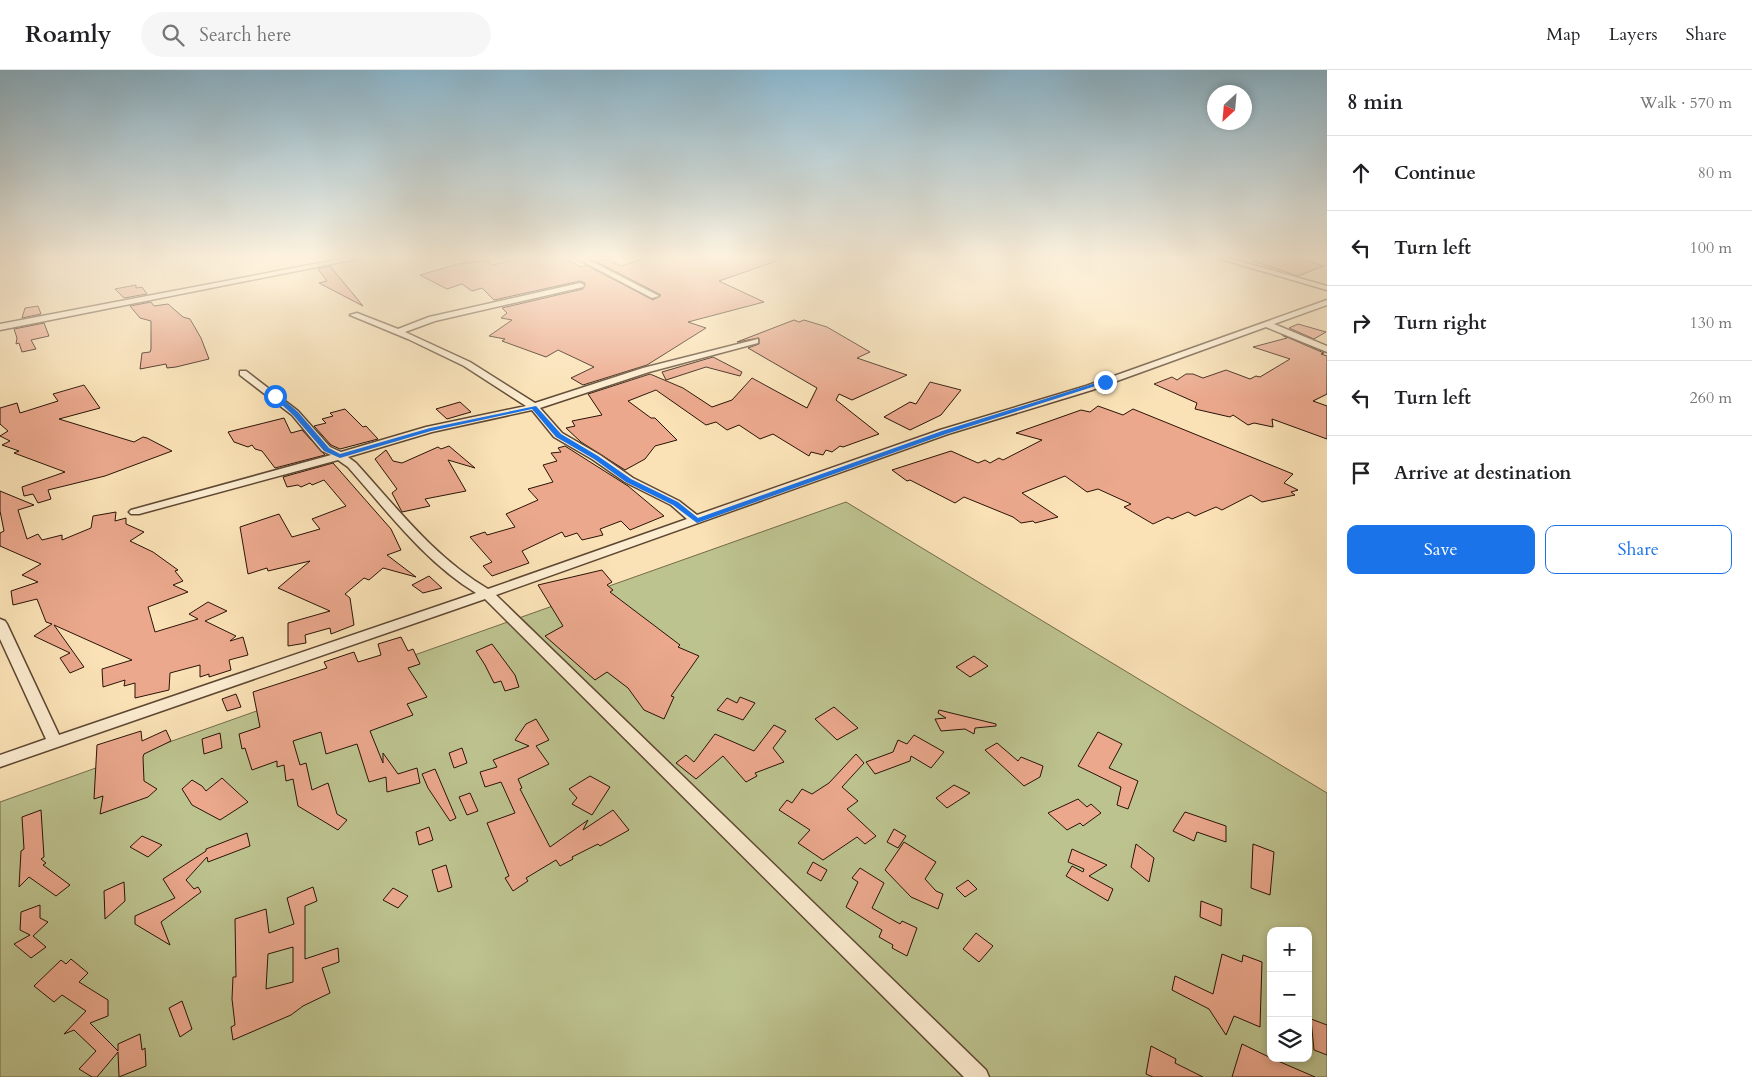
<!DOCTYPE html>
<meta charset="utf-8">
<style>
body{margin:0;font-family:Cardo,serif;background:#f6f6f6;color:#202124}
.controls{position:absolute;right:15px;bottom:15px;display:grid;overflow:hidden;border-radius:10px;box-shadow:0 2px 8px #0003}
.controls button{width:45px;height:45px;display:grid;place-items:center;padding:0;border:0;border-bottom:1px solid #e0e0e0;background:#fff;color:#202124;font:25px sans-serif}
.compass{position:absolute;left:1207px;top:15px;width:45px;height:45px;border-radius:50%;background:#fff;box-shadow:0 2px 8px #0003;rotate:206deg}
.stop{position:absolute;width:15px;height:15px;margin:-11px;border:4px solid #1a73e8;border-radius:50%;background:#fff}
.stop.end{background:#1a73e8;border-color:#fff;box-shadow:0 1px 5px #0008}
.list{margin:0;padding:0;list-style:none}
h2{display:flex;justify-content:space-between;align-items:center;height:65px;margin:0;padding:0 20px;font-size:21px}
h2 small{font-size:16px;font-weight:400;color:#757577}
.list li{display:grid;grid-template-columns:32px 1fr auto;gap:15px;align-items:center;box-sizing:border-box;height:75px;padding:0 20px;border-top:1px solid #e0e0e0}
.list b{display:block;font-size:19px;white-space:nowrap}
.list em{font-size:16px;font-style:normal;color:#757577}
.actions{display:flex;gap:10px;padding:15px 20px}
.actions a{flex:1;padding:11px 0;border:1px solid #1a73e8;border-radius:10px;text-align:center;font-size:18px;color:#1a73e8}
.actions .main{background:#1a73e8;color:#fff}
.icon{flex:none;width:28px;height:28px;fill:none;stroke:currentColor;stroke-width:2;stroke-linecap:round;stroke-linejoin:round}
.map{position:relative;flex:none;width:1327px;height:1007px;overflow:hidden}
header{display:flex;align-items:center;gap:30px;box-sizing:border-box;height:70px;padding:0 25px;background:#fff;border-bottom:1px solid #e0e0e0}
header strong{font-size:24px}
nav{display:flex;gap:28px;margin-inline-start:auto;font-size:18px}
.search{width:350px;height:45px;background:#f6f6f6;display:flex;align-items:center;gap:12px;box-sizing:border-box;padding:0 18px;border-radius:28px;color:#757577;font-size:19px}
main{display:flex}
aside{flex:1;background:#fff}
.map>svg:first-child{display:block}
.green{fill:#bdc38f;stroke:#746b4a;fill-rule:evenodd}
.building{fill:#eba88d;stroke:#2a1306;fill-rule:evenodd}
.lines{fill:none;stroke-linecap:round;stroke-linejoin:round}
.street-casing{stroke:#5e4732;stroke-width:3}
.street{fill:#fcecd0;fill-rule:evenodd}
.route{fill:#1a73e8}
</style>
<header>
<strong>Roamly</strong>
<div class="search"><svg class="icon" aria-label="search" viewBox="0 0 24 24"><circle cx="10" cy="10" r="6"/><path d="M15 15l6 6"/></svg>Search here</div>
<nav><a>Map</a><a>Layers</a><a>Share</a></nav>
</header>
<main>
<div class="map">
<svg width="1327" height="1007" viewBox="0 0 1327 1007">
<rect width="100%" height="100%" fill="#fae2b6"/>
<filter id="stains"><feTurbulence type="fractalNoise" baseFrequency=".004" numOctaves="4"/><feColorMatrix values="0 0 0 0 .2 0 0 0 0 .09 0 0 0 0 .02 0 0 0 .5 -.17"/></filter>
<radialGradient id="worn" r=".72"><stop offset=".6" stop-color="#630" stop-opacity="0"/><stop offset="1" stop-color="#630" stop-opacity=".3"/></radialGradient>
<!-- green -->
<path class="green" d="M846,432L1327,723V1007H0V732ZM1271,861H1308V988H1271Z"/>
<!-- building -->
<g class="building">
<polygon points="524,188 564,188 581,197 586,195 653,230 661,225 597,192 607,189 621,196 647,188 776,188 777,191 719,211 764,232 688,252 706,258 647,295 583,315 571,308 594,297 558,280 546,287 502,271 505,269 489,266 512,250 501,248 507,243 502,238 583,219 585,213 580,211 494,230 482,218 472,221 462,214 447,219 420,205 458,194 488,190 492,195"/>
<polygon points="1253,188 1299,188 1324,196 1298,206 1253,191"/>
<polygon points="330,196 363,236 319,213 327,211 318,199"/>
<polygon points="136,215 136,218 142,217 147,224 124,228 115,219"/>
<polygon points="151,232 154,236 168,234 183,247 190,249 201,268 209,289 176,297 167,298 166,294 140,299 142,283 150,282 151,279 151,251 140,248 130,236"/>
<polygon points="38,236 41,244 22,248 25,238"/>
<polygon points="794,250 799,252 804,250 827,257 870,282 857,288 907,305 852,330 839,324 836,330 879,364 843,377 840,376 832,382 826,380 823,385 811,382 809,386 773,364 760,369 739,355 727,360 716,352 706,355 656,320 628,331 651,348 655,348 677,370 655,376 645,389 625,400 581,372 566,358 575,356 572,351 602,345 588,324 650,304 683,318 712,337 732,330 752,308 807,338 817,318 748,278 759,274 759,268 737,272"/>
<polygon points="44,253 49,266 31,270 36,279 22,282 19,273 16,274 17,268 14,259"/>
<polygon points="1298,254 1326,262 1314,269 1289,258"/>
<polygon points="1282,265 1324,283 1321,284 1327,286 1327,324 1313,331 1327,336 1327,369 1272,349 1273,357 1254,353 1248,355 1233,345 1230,347 1195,339 1197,333 1154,314 1172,307 1177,310 1186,304 1193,304 1203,308 1226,300 1250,309 1256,306 1260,307 1290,289 1253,277 1287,268"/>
<polygon points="713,287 742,302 740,306 706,297 666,310 662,302"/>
<polygon points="930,312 961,320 941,345 910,360 884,347 910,332 916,334"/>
<polygon points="84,315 100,338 59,349 134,372 143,367 147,368 172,381 105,406 48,420 51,429 38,433 33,424 24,426 22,417 65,402 14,383 19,381 2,375 10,371 0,366 8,361 0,354 0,338 17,333 20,343 58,331 53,324"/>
<polygon points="460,332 471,342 447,349 436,339"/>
<polygon points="1098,336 1123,345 1133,339 1293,404 1284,413 1298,420 1291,422 1295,425 1262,432 1251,425 1222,440 1216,437 1195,446 1188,442 1172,449 1168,447 1153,454 1124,437 1131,434 1098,419 1087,422 1065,406 1022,423 1058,447 1035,453 1033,451 1021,453 1013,447 964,427 955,433 910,410 907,411 892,400 951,381 978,393 985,390 990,393 999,388 1003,390 1042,370 1016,363 1081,340 1090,342"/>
<polygon points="345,339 363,357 366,356 378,369 340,379 331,375 314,356 326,353 322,349 333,346 330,343"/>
<polygon points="284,348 291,363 302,360 325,385 275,398 262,381 255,379 252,375 248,377 234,372 228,362"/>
<polygon points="449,376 475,398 448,390 466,421 425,429 430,436 402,442 392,423 397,419 375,389 386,380 393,391 402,393 438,377 441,379"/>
<polygon points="565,376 628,416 664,446 630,460 621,451 600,459 603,465 582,470 577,463 565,467 562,462 522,481 529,493 492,506 483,496 492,492 470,467 485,462 487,465 515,457 506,444 538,430 528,419 553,412 543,395 557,391 551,383 561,382 558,378"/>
<polygon points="333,393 391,459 401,480 387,485 416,507 383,498 369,510 364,508 345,524 350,528 354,555 331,564 330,558 305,565 306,573 288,576 288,553 330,541 278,518 310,491 268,501 267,498 248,504 240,457 279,444 292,467 320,459 312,449 346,436 324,410 312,415 310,413 301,417 298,415 287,417 283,407"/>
<polygon points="0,421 34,435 18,440 27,469 38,464 42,470 62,465 62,470 91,458 93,446 116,442 115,451 126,448 126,454 144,462 130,471 153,482 178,500 175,501 183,511 173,515 188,522 148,537 155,562 198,549 189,544 208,532 227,541 205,551 236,566 230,571 243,567 248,585 229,590 231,600 209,607 209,604 200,607 200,595 170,603 169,620 135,628 135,613 124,616 125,610 103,617 102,599 132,590 54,555 84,597 70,603 60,588 70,583 34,566 52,554 46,552 37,529 13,535 11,521 38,512 22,505 41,494 0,476 0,463 4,461 0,441"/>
<polygon points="602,500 612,512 607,515 613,520 610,522 680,575 678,577 699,586 671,626 674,627 664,649 644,640 628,618 607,602 595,610 545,566 563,556 538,515"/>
<polygon points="429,506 442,518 423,523 412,515"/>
<polygon points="401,567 408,581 413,579 420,594 408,598 427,627 407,634 413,645 370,661 383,693 383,683 398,704 417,698 420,713 387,722 386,707 369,712 357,674 326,684 321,662 293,671 300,695 306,693 312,720 328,713 337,744 347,750 338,760 298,736 293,709 286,711 284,695 277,697 277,691 252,700 245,678 242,679 239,664 260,657 253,622 327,598 324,592 354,582 358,592 381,585 378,574"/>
<polygon points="492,574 515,605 519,617 505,621 501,611 494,613 485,595 476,581"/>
<polygon points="974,586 988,596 970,607 956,597"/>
<polygon points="236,624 241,637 227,641 222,629"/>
<polygon points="740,627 755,633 743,650 717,640 727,628 737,633"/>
<polygon points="834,637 858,658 837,670 815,649"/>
<polygon points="939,640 996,654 996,656 975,658 974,664 965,659 941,661 935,649 946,648 938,643"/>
<polygon points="536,649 549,670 536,676 549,694 518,709 522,718 520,719 550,777 588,750 583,760 613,740 629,760 600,776 598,774 572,787 573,789 560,796 556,790 526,808 528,811 513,821 505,808 509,806 487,753 515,743 501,712 485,717 480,702 497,697 493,690 529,676 515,670 526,654"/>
<polygon points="774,655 786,661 773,678 784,692 755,703 757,706 746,712 723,686 696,709 676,693 686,685 694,692 715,664 754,681"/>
<polygon points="166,660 171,671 144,684 143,687 144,711 157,719 148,727 100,744 103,726 94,729 97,675 141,661 142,671"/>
<polygon points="1098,662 1122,674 1109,698 1138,711 1128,739 1117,735 1121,717 1078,696"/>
<polygon points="220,663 222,678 204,684 202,669"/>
<polygon points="914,665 944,682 931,698 911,686 910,691 875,704 866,692 893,682 898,670 907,674"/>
<polygon points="997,673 1018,691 1021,687 1043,696 1040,707 1024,716 985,680"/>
<polygon points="462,678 467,693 454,698 449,683"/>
<polygon points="856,684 864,693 842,717 858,731 847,739 876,766 865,774 857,767 823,790 798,773 810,760 779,740 787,730 792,733 802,719 812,724 829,713"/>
<polygon points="435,699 456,748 450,751 428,718 422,704"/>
<polygon points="590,706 610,717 592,745 572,734 577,728 569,719"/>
<polygon points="222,708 248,732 220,750 192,735 182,719 192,710 202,716 206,721"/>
<polygon points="954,715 970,723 947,738 936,728"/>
<polygon points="470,723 478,741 467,745 459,727"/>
<polygon points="1078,729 1087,737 1091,734 1101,743 1083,756 1080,753 1067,760 1048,743"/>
<polygon points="41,740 44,787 41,789 46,793 43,795 70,815 56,826 29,807 19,817 21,781 24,779 22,747"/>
<polygon points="1185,742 1226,756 1226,772 1197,762 1194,771 1173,761"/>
<polygon points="429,757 433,770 419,775 416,762"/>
<polygon points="894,759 906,766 898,778 887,772"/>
<polygon points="247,763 250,776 208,792 207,787 186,810 194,819 198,817 201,822 161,852 170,875 135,854 135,846 175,828 163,809 206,781 206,779"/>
<polygon points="142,766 162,775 148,787 130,777"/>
<polygon points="904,772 936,792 925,809 936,821 943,824 938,839 911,827 885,800"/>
<polygon points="1136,774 1154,788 1149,812 1131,797"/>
<polygon points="1253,774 1274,782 1270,825 1251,818"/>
<polygon points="1072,779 1107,795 1089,806 1113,819 1108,831 1066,806 1072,796 1083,802 1084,799 1068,792"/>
<polygon points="813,792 827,800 821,811 807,803"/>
<polygon points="446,795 452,817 438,822 432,800"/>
<polygon points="860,798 884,813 872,838 900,854 902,851 917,858 907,886 892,878 893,875 879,867 882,860 846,837 858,812 852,808"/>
<polygon points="968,810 977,819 965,827 956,818"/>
<polygon points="124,812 125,831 105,849 104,821"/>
<path d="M313,817L317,831L305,836V889L338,878L339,892L322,898L330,923L303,936L291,945L233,970L231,957L235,955L232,929L233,907H236L235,849L266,839L269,863L294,854L287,828ZM293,877V912L266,919L268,884Z"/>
<polygon points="393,818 408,826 398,838 383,830"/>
<polygon points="1201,831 1222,839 1221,856 1200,847"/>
<polygon points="40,835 40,848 48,852 33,866 46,877 31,888 14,874 30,865 20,860 21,842"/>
<polygon points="976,863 993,876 979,892 963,879"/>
<polygon points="1222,884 1242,892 1243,885 1262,892 1260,957 1234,946 1226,965 1209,939 1172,920 1175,906 1213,924"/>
<polygon points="71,889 88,903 79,912 108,930 108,946 90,953 118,981 118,974 140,964 142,980 145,978 146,996 119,1007 118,982 97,1007 92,1007 79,999 96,981 74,960 64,964 86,941 62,925 54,932 34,916 61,890 66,894"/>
<polygon points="182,931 192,959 180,967 169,938"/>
<polygon points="1311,949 1327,955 1327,985 1314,980"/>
<polygon points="1242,974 1271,988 1315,1007 1232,1007"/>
<polygon points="1151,976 1176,989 1175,993 1203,1007 1153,1007 1146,1004"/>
</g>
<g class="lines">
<defs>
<g id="street">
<polygon points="346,188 362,188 0,260 0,254"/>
<polygon points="576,188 585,188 659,226 652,228"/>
<polygon points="1217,188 1229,188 1327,216 1327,220"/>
<path d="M580,213L584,215L583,217L435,251L405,262L470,292L535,333L643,298L758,269V273L649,302L540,338L562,363L600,385L633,408L679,431L697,445L940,360L1086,316L1327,230V235L1274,254L1327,276V282L1266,257L1092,320L948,364L496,525L986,1000L989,1007H964L485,529L0,697V685L46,669L0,569V549L5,551L7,554L59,665L476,523C425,492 388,442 348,397L338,390L139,444H131L129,442L131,440L331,385L322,381L292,345L240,305V301H246L298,341L330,377L341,382L426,357L526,336L464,296L408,269L350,245L357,243L398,259L429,247ZM532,340L554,367L592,389L625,412L671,435L687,449L488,519C435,488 397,438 356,393L348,387L432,362Z"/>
</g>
</defs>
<!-- street casing -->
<use href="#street" class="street-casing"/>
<!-- street -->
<use href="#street" class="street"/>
</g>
<!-- sky -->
<linearGradient id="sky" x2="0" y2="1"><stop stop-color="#8bb8d0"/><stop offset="0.57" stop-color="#fdf2de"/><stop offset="1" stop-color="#fdf2de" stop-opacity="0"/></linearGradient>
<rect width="1327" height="329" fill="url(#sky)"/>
<!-- route -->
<polygon class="route" points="1102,311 1108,312 946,364 697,453 673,435 626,412 594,389 556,367 532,339 431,361 340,388 324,381 293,345 272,326 277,324 298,342 329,378 340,384 430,358 536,336 561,364 598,386 631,409 678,432 698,448 942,361"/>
<rect width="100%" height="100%" filter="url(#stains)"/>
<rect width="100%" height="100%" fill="url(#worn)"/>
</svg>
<div class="controls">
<button>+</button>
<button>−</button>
<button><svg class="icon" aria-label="layers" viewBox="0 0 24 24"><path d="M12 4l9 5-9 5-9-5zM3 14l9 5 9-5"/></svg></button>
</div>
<svg class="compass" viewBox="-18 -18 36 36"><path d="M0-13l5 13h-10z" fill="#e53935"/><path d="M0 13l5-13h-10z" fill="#757577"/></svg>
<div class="stop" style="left:275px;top:326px"></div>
<div class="stop end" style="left:1105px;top:312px"></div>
</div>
<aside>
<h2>8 min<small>Walk · 570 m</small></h2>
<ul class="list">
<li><svg class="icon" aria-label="ahead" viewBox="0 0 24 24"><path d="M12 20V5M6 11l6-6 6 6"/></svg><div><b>Continue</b></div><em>80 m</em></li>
<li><svg class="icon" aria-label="left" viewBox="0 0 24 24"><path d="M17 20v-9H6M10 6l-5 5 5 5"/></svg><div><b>Turn left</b></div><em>100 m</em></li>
<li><svg class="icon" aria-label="right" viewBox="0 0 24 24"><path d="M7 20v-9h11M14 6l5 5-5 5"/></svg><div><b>Turn right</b></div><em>130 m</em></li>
<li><svg class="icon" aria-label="left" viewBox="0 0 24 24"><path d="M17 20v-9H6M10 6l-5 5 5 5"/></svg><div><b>Turn left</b></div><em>260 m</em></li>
<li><svg class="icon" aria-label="arrive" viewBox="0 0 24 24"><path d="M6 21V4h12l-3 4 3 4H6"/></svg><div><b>Arrive at destination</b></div></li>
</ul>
<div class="actions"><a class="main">Save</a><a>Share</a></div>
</aside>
</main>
